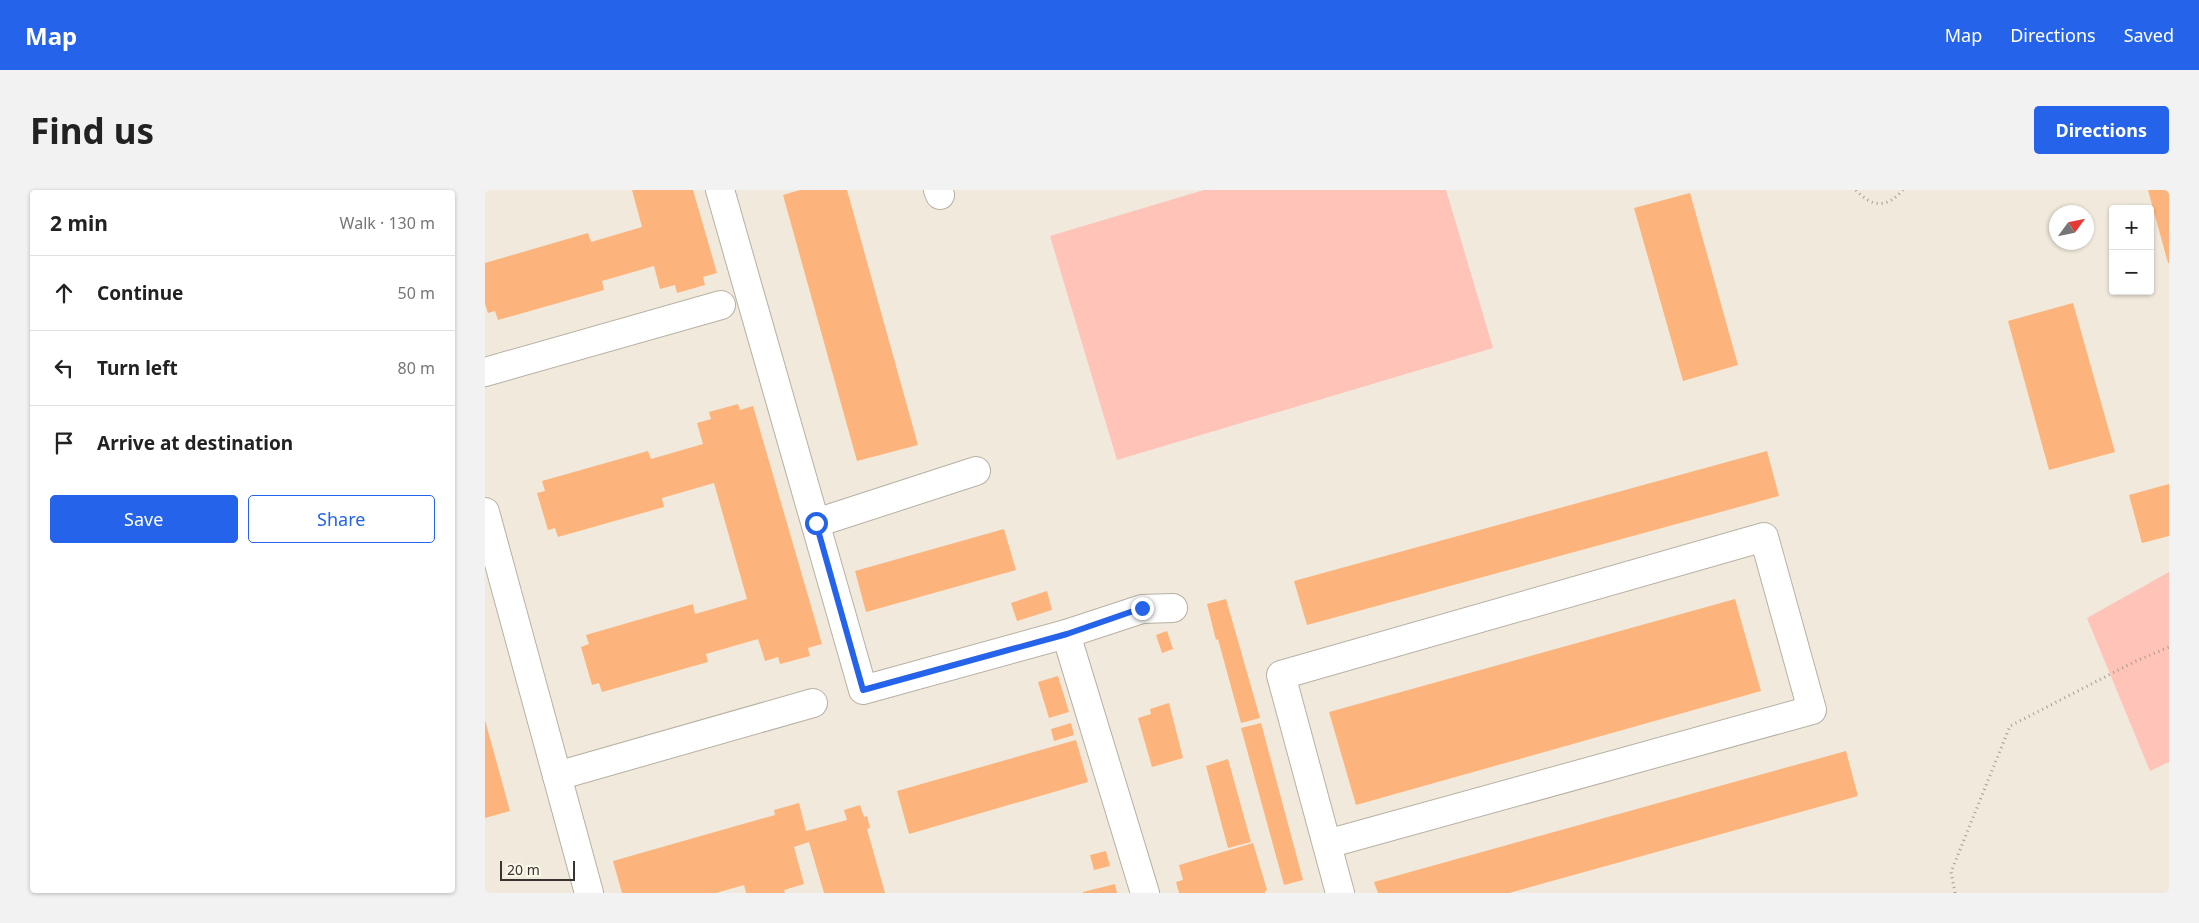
<!DOCTYPE html>
<meta charset="utf-8">
<style>
body{margin:0;font-family:"Noto Sans",sans-serif;background:#f2f2f2;color:#222}
.controls{position:absolute;right:15px;top:15px;display:grid;overflow:hidden;border-radius:5px;box-shadow:0 1px 4px #0004}
.controls button{width:45px;height:45px;display:grid;place-items:center;padding:0;border:0;border-bottom:1px solid #e0e0e0;background:#fff;color:#222;font:25px sans-serif}
.compass{position:absolute;left:1564px;top:15px;width:45px;height:45px;border-radius:50%;background:#fff;box-shadow:0 1px 4px #0004;rotate:57deg}
.scale{position:absolute;left:15px;bottom:12px;width:75px;box-sizing:border-box;padding-left:5px;border:2px solid #383530;border-top:0;font-size:14px;line-height:18px;white-space:nowrap;color:#383530;-webkit-text-stroke:4px #fdf7e9;paint-order:stroke}
.stop{position:absolute;width:15px;height:15px;margin:-11px;border:4px solid #2563eb;border-radius:50%;background:#fff}
.stop.end{background:#2563eb;border-color:#fff;box-shadow:0 1px 5px #0008}
.list{margin:0;padding:0;list-style:none}
h2{display:flex;justify-content:space-between;align-items:center;height:65px;margin:0;padding:0 20px;font-size:21px}
h2 small{font-size:16px;font-weight:400;color:#767676}
.list li{display:grid;grid-template-columns:32px 1fr auto;gap:15px;align-items:center;box-sizing:border-box;height:75px;padding:0 20px;border-top:1px solid #e0e0e0}
.list b{display:block;font-size:19px;white-space:nowrap}
.list em{font-size:16px;font-style:normal;color:#767676}
.actions{display:flex;gap:10px;padding:15px 20px}
.actions a{flex:1;padding:11px 0;border:1px solid #2563eb;border-radius:5px;text-align:center;font-size:18px;color:#2563eb}
.actions .main{background:#2563eb;color:#fff}
.icon{flex:none;width:28px;height:28px;fill:none;stroke:currentColor;stroke-width:2;stroke-linecap:round;stroke-linejoin:round}
.map{position:relative;flex:none;width:1684px;height:703px;overflow:hidden;border-radius:5px}
header{display:flex;align-items:center;gap:30px;box-sizing:border-box;height:70px;padding:0 25px;background:#2563eb;color:#fff}
header strong{font-size:24px}
nav{display:flex;gap:28px;margin-inline-start:auto;font-size:18px}
.intro{display:flex;align-items:center;justify-content:space-between;box-sizing:border-box;height:120px;padding:0 30px}
h1{margin:0;font-size:35px}
.button{padding:12px 22px;border-radius:5px;background:#2563eb;color:#fff;font-size:18px;font-weight:700}
main{display:flex;gap:30px;padding:0 30px}
aside{flex:1;background:#fff;border-radius:5px;box-shadow:0 1px 4px #0004}
.map>svg:first-child{display:block}
.green{fill:#ffc3b7}
.building{fill:#fdb47c}
.lines{fill:none;stroke-linecap:round;stroke-linejoin:round}
.minor-casing{stroke:#b7b1a4;stroke-width:30}
.path{stroke:#a29d93;stroke-width:3;stroke-dasharray:1 4;stroke-linecap:butt}
.minor{stroke:#fff;stroke-width:28}
.route{stroke:#2563eb;stroke-width:6}
</style>
<header>
<strong>Map</strong>
<nav><a>Map</a><a>Directions</a><a>Saved</a></nav>
</header>
<div class="intro"><h1>Find us</h1><a class="button">Directions</a></div>
<main>
<aside>
<h2>2 min<small>Walk · 130 m</small></h2>
<ul class="list">
<li><svg class="icon" aria-label="ahead" viewBox="0 0 24 24"><path d="M12 20V5M6 11l6-6 6 6"/></svg><div><b>Continue</b></div><em>50 m</em></li>
<li><svg class="icon" aria-label="left" viewBox="0 0 24 24"><path d="M17 20v-9H6M10 6l-5 5 5 5"/></svg><div><b>Turn left</b></div><em>80 m</em></li>
<li><svg class="icon" aria-label="arrive" viewBox="0 0 24 24"><path d="M6 21V4h12l-3 4 3 4H6"/></svg><div><b>Arrive at destination</b></div></li>
</ul>
<div class="actions"><a class="main">Save</a><a>Share</a></div>
</aside>
<div class="map">
<svg width="1684" height="703" viewBox="0 0 1684 703">
<rect width="100%" height="100%" fill="#f0e9dc"/>
<!-- green -->
<g class="green">
<polygon points="719,0 961,0 1008,158 632,270 565,46"/>
<polygon points="1684,382 1684,572 1665,581 1602,428"/>
</g>
<!-- building -->
<g class="building">
<polygon points="147,0 208,0 232,83 218,87 220,95 192,103 190,95 175,99 169,76 117,91 119,100 13,130 10,121 3,123 0,114 0,73 103,43 106,52 157,37"/>
<polygon points="315,0 362,0 433,255 372,271 298,5"/>
<polygon points="1663,0 1684,0 1684,73 1683,73"/>
<polygon points="1205,3 1253,175 1198,191 1149,18"/>
<polygon points="1588,113 1630,262 1564,280 1523,131"/>
<polygon points="253,214 255,220 268,216 337,454 323,458 325,466 295,474 293,467 280,471 273,449 221,464 223,472 117,502 114,493 107,495 96,457 104,454 101,445 208,414 210,424 262,409 229,293 177,308 179,317 73,347 70,338 63,340 52,303 60,301 57,291 163,261 166,269 218,254 212,233 226,229 224,222"/>
<polygon points="1282,261 1294,306 822,435 809,391"/>
<polygon points="1684,294 1684,346 1657,353 1644,305"/>
<polygon points="519,339 531,380 381,422 370,381"/>
<polygon points="562,401 567,420 532,431 526,413"/>
<polygon points="741,409 775,528 756,533 733,449 731,450 722,414"/>
<polygon points="1250,409 1276,501 871,615 844,522"/>
<polygon points="682,441 688,459 677,463 671,445"/>
<polygon points="573,486 584,522 564,528 553,492"/>
<polygon points="684,513 698,568 667,577 653,528 666,524 665,519"/>
<polygon points="0,530 25,621 0,628"/>
<polygon points="586,533 589,545 569,551 566,539"/>
<polygon points="776,533 818,690 799,695 756,538"/>
<polygon points="591,550 603,592 424,644 412,601"/>
<polygon points="1361,561 1373,606 1024,703 893,703 889,692"/>
<polygon points="743,569 766,652 743,658 721,576"/>
<polygon points="314,613 321,641 362,630 359,620 375,615 379,627 382,626 385,638 382,639 400,703 339,703 324,652 309,657 319,694 299,700 300,703 261,703 259,695 231,703 137,703 128,671 290,625 289,620"/>
<polygon points="768,653 782,700 780,701 780,703 694,703 691,692 698,690 694,675"/>
<polygon points="621,661 625,676 609,680 605,665"/>
<polygon points="630,694 632,703 598,703 598,702"/>
</g>
<g class="lines">
<defs>
<g id="minor">
<polyline points="235,0 378,500 581,444 660,703"/>
<polyline points="453,0 455,5"/>
<polyline points="0,182 236,115"/>
<polyline points="0,322 104,703"/>
<polyline points="331,333 491,281"/>
<polyline points="581,444 657,419 688,418"/>
<polyline points="72,586 328,513"/>
<polyline points="842,654 1327,520 1279,347 796,485 855,703"/>
</g>
</defs>
<!-- minor casing -->
<use href="#minor" class="minor-casing"/>
<!-- path -->
<g class="path">
<path d="M1371,0C1387,18 1402,18 1418,0"/>
<polyline points="1470,703 1466,682 1525,536 1649,472 1684,457"/>
</g>
<!-- minor -->
<use href="#minor" class="minor"/>
</g>
<g class="lines">
<!-- route -->
<polyline class="route" points="331,333 378,500 582,444 657,418"/>
</g>
</svg>
<div class="controls">
<button>+</button>
<button>−</button>
</div>
<svg class="compass" viewBox="-18 -18 36 36"><path d="M0-13l5 13h-10z" fill="#e53935"/><path d="M0 13l5-13h-10z" fill="#767676"/></svg>
<div class="scale">20 m</div>
<div class="stop" style="left:331px;top:333px"></div>
<div class="stop end" style="left:657px;top:418px"></div>
</div>
</main>
